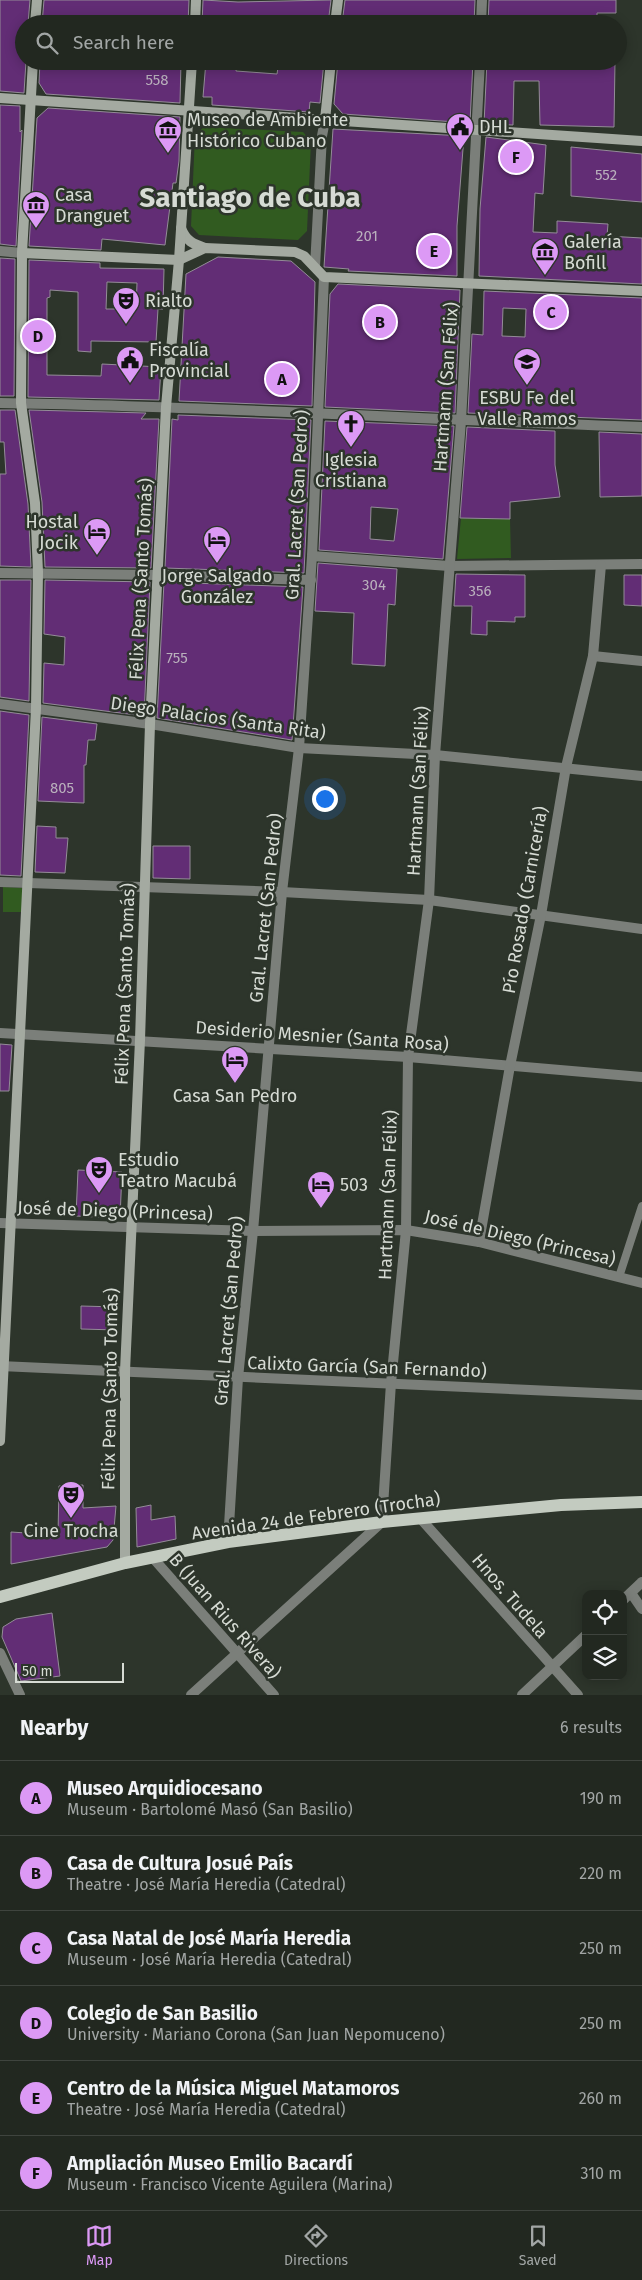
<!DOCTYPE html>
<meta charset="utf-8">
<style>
body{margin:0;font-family:"Fira Sans",sans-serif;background:#2a3029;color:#f1f3f6}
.controls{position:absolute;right:15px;bottom:15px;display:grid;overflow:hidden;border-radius:10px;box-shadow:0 2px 12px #0003}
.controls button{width:45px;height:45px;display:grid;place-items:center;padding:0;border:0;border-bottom:1px solid #3f443e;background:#222820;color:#f1f3f6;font:25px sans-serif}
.scale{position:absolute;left:15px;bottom:12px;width:109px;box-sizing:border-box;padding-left:5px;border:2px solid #d6dbd4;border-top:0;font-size:14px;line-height:18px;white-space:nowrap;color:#d6dbd4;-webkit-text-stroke:4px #2d352b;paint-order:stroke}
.you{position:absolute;left:324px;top:798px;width:18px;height:18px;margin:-12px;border:4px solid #fff;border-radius:50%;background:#1a73e8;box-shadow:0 0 0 8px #1a73e833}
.badge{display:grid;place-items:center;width:32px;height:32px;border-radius:50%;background:#dc99f5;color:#111;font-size:16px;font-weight:700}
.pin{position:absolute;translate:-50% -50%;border:2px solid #fff;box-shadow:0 1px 5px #0006}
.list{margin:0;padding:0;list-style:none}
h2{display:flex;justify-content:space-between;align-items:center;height:65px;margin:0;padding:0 20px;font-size:21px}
h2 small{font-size:16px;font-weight:400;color:#a2a6a5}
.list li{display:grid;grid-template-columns:32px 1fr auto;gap:15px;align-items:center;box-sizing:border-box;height:75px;padding:0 20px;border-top:1px solid #3f443e}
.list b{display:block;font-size:19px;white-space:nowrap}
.list p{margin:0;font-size:16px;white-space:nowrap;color:#a2a6a5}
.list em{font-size:16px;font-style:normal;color:#a2a6a5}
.icon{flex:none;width:28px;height:28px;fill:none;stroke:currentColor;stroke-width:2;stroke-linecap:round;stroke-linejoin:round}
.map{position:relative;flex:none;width:642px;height:1695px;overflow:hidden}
.search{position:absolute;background:#222820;box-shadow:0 2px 12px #0003;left:15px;right:15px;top:15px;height:55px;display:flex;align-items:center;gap:12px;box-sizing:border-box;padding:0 18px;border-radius:28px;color:#a2a6a5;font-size:19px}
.sheet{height:515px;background:#222820}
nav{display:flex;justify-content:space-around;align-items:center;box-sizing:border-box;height:70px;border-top:1px solid #3f443e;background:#222820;font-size:14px;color:#a2a6a5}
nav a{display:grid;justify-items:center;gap:2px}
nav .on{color:#dc99f5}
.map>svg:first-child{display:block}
.green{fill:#315b20}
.building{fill:#622d75;stroke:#948c98;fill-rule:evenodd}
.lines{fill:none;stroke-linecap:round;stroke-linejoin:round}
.lane{stroke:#7b7f7a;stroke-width:8}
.street{stroke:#7b7f7a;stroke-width:10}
.secondary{stroke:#a4aaa1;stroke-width:10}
.primary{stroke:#c3cbc0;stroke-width:12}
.labels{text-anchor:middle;stroke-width:5;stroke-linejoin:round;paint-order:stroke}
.number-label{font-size:15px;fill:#b9b0bc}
.poi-label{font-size:18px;fill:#d6dbd4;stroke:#2d352b;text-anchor:start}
.street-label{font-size:18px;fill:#d6dbd4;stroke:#2d352b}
.town-label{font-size:28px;font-weight:bold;fill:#d6dbd4;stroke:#2d352b}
</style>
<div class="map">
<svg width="642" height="1695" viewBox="0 0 642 1695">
<rect width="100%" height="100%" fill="#2d352b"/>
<!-- green -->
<g class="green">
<polygon points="204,127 303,132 311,141 307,231 298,240 199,235 191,226 195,135"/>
<polygon points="461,518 510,519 511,558 457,559"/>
<polygon points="3,887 22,888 22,912 3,912"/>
</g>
<!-- building -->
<g class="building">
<polygon points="0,0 30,0 28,24 24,24 24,61 26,61 24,93 0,91"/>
<polygon points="44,0 189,0 188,24 42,24"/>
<polygon points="203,0 238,2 331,0 328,24 202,24"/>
<polygon points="345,0 475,0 474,24 342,24"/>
<polygon points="489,0 616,0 616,13 597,13 597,24 488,24"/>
<polygon points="40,61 181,62 180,103 46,94 39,83"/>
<polygon points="206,61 237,61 236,71 277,74 279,61 324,61 320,103 310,102 309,112 212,105 212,97 203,97"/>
<polygon points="338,61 473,61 470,123 343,114 334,104"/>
<polygon points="487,61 615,61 614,127 540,125 539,81 514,81 513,125 484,124"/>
<polygon points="0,105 20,106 20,132 22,130 16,246 0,244"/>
<polygon points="48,108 180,117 179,161 176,183 173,183 165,245 102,239 101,250 29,246 37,118"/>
<polygon points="333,129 464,136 457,226 457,276 348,271 349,269 324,267"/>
<polygon points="486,137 546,145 543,194 535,193 533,232 557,233 557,221 608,224 607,236 642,238 642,284 479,276 480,209"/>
<polygon points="571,147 642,154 642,202 571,196"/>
<polygon points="218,257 291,261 315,282 312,406 179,401 186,274"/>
<polygon points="0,258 15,259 14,396 0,396"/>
<path d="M29,260L100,263V268L164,269L163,309H158L156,342L91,341V352L78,351V292L50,290V297L47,298V375L101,376L102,364L161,367L159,400L28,397ZM107,282L137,283L136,309H106Z"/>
<polygon points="338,284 460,290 455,413 325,407 330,294"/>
<path d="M484,291L642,298V420L468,413L472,334L483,335ZM503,308L526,309L525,337L502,336Z"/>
<polygon points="0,410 15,410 28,504 31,567 0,566 0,474 6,474 4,442 0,442"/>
<polygon points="29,410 146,413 141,419 159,419 151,568 45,567 42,502"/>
<polygon points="178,415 311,420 304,573 165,568 172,419 178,420"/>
<path d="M325,421L454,426L443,559L319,550ZM371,507L398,509L394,541L370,539Z"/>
<polygon points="467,427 555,431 555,465 560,497 510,502 510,519 460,518"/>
<polygon points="599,432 642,434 642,496 600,497"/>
<polygon points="318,563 397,569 395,605 388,604 385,666 352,664 354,613 315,611"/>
<polygon points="456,574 525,575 525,617 515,617 515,622 487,621 487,635 471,634 472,606 454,606"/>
<polygon points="624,575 642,575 642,606 624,605"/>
<polygon points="0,580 31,580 29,701 0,697"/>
<polygon points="45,580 150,582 144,716 43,703 44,663 64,665 65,637 44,634"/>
<polygon points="164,582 303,587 292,740 157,718"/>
<polygon points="0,711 29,715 21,876 0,875"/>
<polygon points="42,717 97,724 95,740 88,740 86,765 84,765 84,803 38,801"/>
<polygon points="37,826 56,827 56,838 68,838 65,873 35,872"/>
<polygon points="153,846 190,846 190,879 153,878"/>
<polygon points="0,1044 12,1045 9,1091 0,1091"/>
<polygon points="78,1170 122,1172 120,1218 76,1216"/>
<polygon points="81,1306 118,1307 117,1330 81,1329"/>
<polygon points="83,1485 83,1508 116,1506 113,1540 107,1547 11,1564 11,1532 58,1535 59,1486"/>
<polygon points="151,1505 151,1520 175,1516 176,1539 137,1547 136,1508"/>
<polygon points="52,1613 60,1676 21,1681 2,1637 3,1627 16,1619"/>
</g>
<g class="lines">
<!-- lane -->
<polyline class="lane" points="619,1277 642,1206"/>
<!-- street -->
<g class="street">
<polyline points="481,24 482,0"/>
<polyline points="0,251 22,253"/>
<polyline points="315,267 322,136 325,120"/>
<path d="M0,403C214,406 428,420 642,427"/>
<polyline points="312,556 449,566 642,564"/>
<polyline points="0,573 157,575 311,580"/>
<polyline points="593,656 642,661"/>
<polyline points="0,704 150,724 299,748 435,755 642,776"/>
<polyline points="0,882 282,892 429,900 642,929"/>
<polyline points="0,1033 408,1057 642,1077"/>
<polyline points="0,1223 253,1231 406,1230 479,1242 642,1283"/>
<polyline points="479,1242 510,1066 541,915 566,767 593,656 601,565"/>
<polyline points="0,1366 642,1395"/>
<polyline points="420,1518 578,1695"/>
<polyline points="228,1542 238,1378 253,1231 282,892 299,748 312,556 324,277"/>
<polyline points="153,1558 274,1695"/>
<polyline points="631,1593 642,1609"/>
<polyline points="623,1600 642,1582"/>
<polyline points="0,1653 20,1695"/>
<polyline points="191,1695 382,1522 391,1383 406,1230 408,1057 429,900 435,755 461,421 480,61"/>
<polyline points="522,1695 586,1635"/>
</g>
<!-- secondary -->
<g class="secondary">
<polyline points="35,24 37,0"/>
<polyline points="195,24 196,0"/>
<polyline points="335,24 338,0"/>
<polyline points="0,98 642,141"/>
<polyline points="325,120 331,61"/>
<path d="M181,228C186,241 193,244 205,248"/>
<polyline points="22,253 179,260 205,248 295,252 304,256 324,277 642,291"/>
<polyline points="0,1441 36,708 38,572 35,503 21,403 22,253 33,61"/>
<polyline points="125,1563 125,1371 140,1040 150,724 166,407 179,260 192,61"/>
</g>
<!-- primary -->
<polyline class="primary" points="0,1597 125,1563 228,1542 382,1522 561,1505 642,1502"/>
</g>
<!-- icons -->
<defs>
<symbol id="civic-pin" viewBox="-11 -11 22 30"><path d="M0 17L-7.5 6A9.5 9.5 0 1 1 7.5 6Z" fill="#dc99f5" stroke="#2d352b"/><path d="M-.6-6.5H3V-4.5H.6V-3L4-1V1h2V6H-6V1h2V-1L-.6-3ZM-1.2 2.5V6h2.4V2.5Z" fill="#111"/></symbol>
<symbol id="museum-pin" viewBox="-11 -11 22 30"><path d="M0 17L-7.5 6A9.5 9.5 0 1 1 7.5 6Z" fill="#dc99f5" stroke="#2d352b"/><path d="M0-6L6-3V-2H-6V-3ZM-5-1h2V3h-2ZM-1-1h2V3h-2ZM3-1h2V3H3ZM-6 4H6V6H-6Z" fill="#111"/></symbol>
<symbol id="theatre-pin" viewBox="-11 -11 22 30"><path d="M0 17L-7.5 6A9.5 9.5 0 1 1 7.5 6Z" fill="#dc99f5" stroke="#2d352b"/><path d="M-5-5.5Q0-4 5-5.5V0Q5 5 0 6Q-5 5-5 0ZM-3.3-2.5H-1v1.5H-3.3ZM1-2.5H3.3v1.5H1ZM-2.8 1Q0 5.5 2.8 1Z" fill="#111"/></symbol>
<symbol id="school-pin" viewBox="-11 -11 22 30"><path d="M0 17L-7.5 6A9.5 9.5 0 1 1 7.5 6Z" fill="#dc99f5" stroke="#2d352b"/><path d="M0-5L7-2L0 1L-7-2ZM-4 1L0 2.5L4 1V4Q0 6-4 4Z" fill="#111"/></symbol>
<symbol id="church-pin" viewBox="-11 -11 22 30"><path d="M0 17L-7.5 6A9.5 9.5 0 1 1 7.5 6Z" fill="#dc99f5" stroke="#2d352b"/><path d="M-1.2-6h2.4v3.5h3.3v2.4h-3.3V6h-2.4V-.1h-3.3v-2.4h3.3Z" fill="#111"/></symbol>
<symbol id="hotel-pin" viewBox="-11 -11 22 30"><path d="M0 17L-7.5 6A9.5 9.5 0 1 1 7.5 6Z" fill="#dc99f5" stroke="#2d352b"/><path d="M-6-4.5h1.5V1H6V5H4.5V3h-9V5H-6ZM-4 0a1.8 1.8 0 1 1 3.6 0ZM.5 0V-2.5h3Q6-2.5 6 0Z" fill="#111"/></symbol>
</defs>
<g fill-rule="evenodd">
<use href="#civic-pin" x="444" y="111" width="32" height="43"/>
<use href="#museum-pin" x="152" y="114" width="32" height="43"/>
<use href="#museum-pin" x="20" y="189" width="32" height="43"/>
<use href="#museum-pin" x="529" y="236" width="32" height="43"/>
<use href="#theatre-pin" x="110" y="285" width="32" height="43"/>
<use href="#civic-pin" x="114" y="344" width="32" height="43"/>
<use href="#school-pin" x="511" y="346" width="32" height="43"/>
<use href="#church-pin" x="335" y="408" width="32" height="43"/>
<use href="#hotel-pin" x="81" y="516" width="32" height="43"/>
<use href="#hotel-pin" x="201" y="524" width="32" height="43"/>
<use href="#hotel-pin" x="219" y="1044" width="32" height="43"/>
<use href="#theatre-pin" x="83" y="1154" width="32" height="43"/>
<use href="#hotel-pin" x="305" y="1169" width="32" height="43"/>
<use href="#theatre-pin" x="55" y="1479" width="32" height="43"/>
</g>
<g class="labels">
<!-- number labels -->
<g class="number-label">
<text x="157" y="85">558</text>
<text x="606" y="180">552</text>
<text x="367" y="241">201</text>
<text x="374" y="590">304</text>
<text x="480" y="596">356</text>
<text x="177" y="663">755</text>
<text x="62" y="793">805</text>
</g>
<!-- poi labels -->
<g class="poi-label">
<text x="187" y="126">Museo de Ambiente<tspan x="187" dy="21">Histórico Cubano</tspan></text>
<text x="479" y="133">DHL</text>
<text x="55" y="201">Casa<tspan x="55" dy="21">Dranguet</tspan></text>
<text x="564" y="248">Galería<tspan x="564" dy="21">Bofill</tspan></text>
<text x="145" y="307">Rialto</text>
<text x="149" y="356">Fiscalía<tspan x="149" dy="21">Provincial</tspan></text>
<text x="527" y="404" text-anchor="middle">ESBU Fe del<tspan x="527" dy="21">Valle Ramos</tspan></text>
<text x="351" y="466" text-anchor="middle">Iglesia<tspan x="351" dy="21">Cristiana</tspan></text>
<text x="78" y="528" text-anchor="end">Hostal<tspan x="78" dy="21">Jocik</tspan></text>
<text x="217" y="582" text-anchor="middle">Jorge Salgado<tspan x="217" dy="21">González</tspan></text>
<text x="235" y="1102" text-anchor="middle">Casa San Pedro</text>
<text x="118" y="1166">Estudio<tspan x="118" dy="21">Teatro Macubá</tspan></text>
<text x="340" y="1191">503</text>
<text x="71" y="1537" text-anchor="middle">Cine Trocha</text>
</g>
<!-- street labels -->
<g class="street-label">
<text transform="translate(446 387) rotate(-86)" y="6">Hartmann (San Félix)</text>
<text transform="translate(297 505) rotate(-87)" y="6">Gral. Lacret (San Pedro)</text>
<text transform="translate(141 579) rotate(-87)" y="6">Félix Pena (Santo Tomás)</text>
<text transform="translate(218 718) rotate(8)" y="6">Diego Palacios (Santa Rita)</text>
<text transform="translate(418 791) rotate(-87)" y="6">Hartmann (San Félix)</text>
<text transform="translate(525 900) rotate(-80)" y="6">Pío Rosado (Carnicería)</text>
<text transform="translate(266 908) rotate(-84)" y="6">Gral. Lacret (San Pedro)</text>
<text transform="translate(125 984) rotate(-88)" y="6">Félix Pena (Santo Tomás)</text>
<text transform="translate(322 1036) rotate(4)" y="6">Desiderio Mesnier (Santa Rosa)</text>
<text transform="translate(388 1195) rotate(-88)" y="6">Hartmann (San Félix)</text>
<text transform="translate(115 1211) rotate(2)" y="6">José de Diego (Princesa)</text>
<text transform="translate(520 1238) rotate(13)" y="6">José de Diego (Princesa)</text>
<text transform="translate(229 1311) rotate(-85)" y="6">Gral. Lacret (San Pedro)</text>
<text transform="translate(367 1367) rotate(2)" y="6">Calixto García (San Fernando)</text>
<text transform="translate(110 1389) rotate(-89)" y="6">Félix Pena (Santo Tomás)</text>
<text transform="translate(316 1516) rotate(-8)" y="6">Avenida 24 de Febrero (Trocha)</text>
<text transform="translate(510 1596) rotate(49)" y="6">Hnos. Tudela</text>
<text transform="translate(225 1616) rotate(49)" y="6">B (Juan Rius Rivera)</text>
</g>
<!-- town labels -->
<g class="town-label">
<text x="250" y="207">Santiago de Cuba</text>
</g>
</g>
</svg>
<div class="controls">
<button><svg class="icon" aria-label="locate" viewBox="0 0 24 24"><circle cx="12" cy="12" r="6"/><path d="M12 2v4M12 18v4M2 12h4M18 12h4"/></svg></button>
<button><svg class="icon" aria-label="layers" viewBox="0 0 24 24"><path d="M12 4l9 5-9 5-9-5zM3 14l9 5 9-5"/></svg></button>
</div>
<div class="scale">50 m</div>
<div class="you"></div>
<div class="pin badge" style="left:282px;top:379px">A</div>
<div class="pin badge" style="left:380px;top:322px">B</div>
<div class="pin badge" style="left:551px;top:312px">C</div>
<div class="pin badge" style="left:38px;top:336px">D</div>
<div class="pin badge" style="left:434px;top:251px">E</div>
<div class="pin badge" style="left:516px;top:157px">F</div>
<div class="search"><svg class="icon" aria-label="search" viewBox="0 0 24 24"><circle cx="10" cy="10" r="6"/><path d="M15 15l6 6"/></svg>Search here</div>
</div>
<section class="sheet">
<h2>Nearby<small>6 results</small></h2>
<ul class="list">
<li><span class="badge">A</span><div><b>Museo Arquidiocesano</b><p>Museum · Bartolomé Masó (San Basilio)</p></div><em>190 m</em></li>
<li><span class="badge">B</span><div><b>Casa de Cultura Josué País</b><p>Theatre · José María Heredia (Catedral)</p></div><em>220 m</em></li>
<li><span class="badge">C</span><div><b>Casa Natal de José María Heredia</b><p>Museum · José María Heredia (Catedral)</p></div><em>250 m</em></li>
<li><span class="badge">D</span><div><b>Colegio de San Basilio</b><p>University · Mariano Corona (San Juan Nepomuceno)</p></div><em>250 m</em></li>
<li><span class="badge">E</span><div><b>Centro de la Música Miguel Matamoros</b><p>Theatre · José María Heredia (Catedral)</p></div><em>260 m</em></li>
<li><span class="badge">F</span><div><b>Ampliación Museo Emilio Bacardí</b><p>Museum · Francisco Vicente Aguilera (Marina)</p></div><em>310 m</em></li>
</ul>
</section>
<nav>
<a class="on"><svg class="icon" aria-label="map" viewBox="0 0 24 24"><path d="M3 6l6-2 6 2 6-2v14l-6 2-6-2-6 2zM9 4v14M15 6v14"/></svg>Map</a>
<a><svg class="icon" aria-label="directions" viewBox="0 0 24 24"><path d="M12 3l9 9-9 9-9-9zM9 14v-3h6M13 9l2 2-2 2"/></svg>Directions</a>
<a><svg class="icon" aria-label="saved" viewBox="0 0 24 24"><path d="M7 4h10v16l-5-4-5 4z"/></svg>Saved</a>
</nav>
